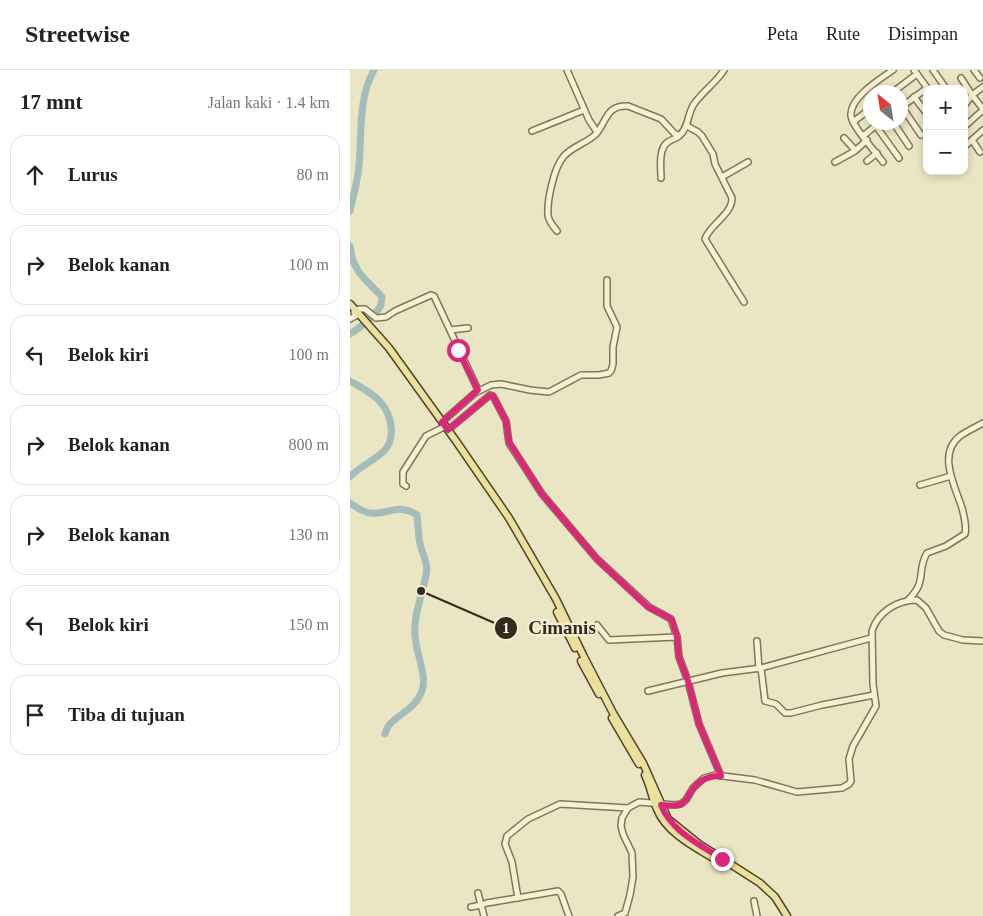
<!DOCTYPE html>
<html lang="id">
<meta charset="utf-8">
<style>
body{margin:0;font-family:Georgia,serif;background:#f2f2f2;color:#222}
.controls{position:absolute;right:15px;top:15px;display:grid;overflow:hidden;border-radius:10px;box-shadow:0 2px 8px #0003}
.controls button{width:45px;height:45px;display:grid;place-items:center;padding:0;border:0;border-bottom:1px solid #e0e0e0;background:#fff;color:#222;font:25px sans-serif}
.compass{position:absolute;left:513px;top:15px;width:45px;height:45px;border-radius:50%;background:#fff;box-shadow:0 2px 8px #0003;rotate:330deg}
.stop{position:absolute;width:15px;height:15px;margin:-11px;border:4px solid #db2777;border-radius:50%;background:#fff}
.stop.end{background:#db2777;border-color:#fff;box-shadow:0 1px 5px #0008}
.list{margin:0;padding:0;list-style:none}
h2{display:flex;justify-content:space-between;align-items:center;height:65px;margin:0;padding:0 20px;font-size:21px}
h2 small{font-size:16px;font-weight:400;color:#767676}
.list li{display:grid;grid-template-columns:32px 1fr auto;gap:15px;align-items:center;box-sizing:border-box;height:80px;margin:0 10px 10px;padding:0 10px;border:1px solid #e0e0e0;border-radius:15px}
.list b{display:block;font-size:19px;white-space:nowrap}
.list em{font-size:16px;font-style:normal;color:#767676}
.icon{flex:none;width:28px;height:28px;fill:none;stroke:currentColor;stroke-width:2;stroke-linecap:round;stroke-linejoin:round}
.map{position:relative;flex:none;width:633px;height:846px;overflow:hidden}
header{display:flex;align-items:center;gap:30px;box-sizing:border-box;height:70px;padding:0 25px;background:#fff;border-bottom:1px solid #e0e0e0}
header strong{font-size:24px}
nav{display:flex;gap:28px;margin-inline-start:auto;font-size:18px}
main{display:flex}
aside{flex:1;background:#fff}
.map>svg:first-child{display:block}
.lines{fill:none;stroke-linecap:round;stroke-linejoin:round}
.river{stroke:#a4bdba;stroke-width:7}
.minor-casing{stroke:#82765a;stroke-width:8}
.major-casing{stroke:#50442e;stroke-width:9}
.minor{stroke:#f6f1d4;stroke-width:5}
.major{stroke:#ebe09c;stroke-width:6}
.route{stroke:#db2777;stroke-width:6}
.leader{fill:none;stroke:#332c1e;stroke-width:2}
.callout-dot{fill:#332c1e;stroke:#f2eed1;stroke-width:2}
.mark-label{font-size:15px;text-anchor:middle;font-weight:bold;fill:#fff}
.callout-label{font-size:19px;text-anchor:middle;font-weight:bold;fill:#332c1e;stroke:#f2eed1;stroke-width:5;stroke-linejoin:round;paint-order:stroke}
</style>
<header>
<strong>Streetwise</strong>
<nav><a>Peta</a><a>Rute</a><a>Disimpan</a></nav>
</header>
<main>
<aside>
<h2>17 mnt<small>Jalan kaki · 1.4 km</small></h2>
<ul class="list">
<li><svg class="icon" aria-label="ahead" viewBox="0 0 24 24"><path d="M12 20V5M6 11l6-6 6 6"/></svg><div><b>Lurus</b></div><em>80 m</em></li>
<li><svg class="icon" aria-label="right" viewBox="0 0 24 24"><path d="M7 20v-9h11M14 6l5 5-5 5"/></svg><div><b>Belok kanan</b></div><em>100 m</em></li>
<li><svg class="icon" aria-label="left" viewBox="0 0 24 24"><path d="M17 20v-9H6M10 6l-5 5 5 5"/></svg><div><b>Belok kiri</b></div><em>100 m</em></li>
<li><svg class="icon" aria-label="right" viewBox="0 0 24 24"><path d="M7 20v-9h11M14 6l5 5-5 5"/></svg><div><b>Belok kanan</b></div><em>800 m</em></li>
<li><svg class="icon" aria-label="right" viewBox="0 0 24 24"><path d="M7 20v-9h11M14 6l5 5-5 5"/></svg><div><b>Belok kanan</b></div><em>130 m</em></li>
<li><svg class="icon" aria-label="left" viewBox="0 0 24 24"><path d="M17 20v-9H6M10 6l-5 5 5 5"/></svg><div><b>Belok kiri</b></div><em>150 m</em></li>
<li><svg class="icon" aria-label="arrive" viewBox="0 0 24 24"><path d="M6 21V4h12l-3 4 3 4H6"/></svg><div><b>Tiba di tujuan</b></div></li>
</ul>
</aside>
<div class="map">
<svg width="633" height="846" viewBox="0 0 633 846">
<rect width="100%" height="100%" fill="#eae5c2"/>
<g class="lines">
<!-- river -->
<g class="river">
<path d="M0,141C3,126 8,111 9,95C12,64 8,28 24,0"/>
<path d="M0,176C3,203 16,209 32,227C32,228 31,234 31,235C27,244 8,259 0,264"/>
<path d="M0,311C11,317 24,324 32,334C42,347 46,368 34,381C24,391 10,396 0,407"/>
<path d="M0,433C6,437 14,443 21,443C40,445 46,432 67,445C68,453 68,460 69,468C70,481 79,491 76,505C72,527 61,550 66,573C68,587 77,608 72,621C65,639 51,642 40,654C38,656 36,661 35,664"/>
</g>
<defs>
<g id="minor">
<polyline points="217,0 239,50 247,62"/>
<polyline points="564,0 578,19"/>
<polyline points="583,0 595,17"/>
<polyline points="624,0 630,8"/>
<polyline points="611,8 622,25 614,36"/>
<polyline points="633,17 622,25 633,39"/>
<polyline points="543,22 567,4"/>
<polyline points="564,27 577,44"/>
<polyline points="552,37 571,65"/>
<polyline points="550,38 577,18"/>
<polyline points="503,52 520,39"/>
<polyline points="543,52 559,76"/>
<path d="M337,56L348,62L352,66L363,84L365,94L382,128C382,145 360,154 355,169L394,232"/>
<polyline points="526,56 549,88"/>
<polyline points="614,57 633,40"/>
<polyline points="182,61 234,40"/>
<polyline points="513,66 530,52"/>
<polyline points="494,68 505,80"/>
<polyline points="622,70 630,82"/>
<polyline points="614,77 633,60"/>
<polyline points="517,91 527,83"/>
<polyline points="485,92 505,81 517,70"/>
<path d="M533,92C525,81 503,58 501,46C499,28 530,9 543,0"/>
<polyline points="372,107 398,92"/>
<path d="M311,108C311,98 308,78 318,72C322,69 326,69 329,66"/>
<path d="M207,161C204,157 198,151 198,145C197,130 204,97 214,86C223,76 237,73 246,64C257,51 256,35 278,36L311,49L324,63L329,66C339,58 337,44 344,34C353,21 366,13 374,0"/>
<polyline points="4,242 9,239 15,239 26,248 36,247 45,241 81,225 84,226 128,320"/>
<polyline points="0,249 7,245"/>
<polyline points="100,260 118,258"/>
<polyline points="92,352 125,323 141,315 151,314 180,320 199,322 231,305 249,305 259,303 261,301 263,294 263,277 267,257 257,236 257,210"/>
<polyline points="98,360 140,325 143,326 156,351 159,373 192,424 247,489 299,537 321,549 327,567"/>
<polyline points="570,415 601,406"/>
<polyline points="56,416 53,414 53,402 76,366 92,358"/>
<path d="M558,530C578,511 566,501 577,483L596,476L615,464C617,456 614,446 612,438C605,416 587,384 610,366C617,361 626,357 633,353"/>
<polyline points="247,555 259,570 327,567 329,587 338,611 349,654 371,706"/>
<polyline points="407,571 409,599"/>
<polyline points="411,598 415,631 426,634 435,643 441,643 472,635 524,625"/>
<polyline points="298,621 372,603 411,598 521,568"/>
<polyline points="168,828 162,792 155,774 157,766 178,749 210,734 278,738"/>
<polyline points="404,831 407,846"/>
<polyline points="121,837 131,835 128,823"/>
<polyline points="134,846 131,835 137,833 208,821 211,824 219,846"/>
<path d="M268,846L275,843L280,825L283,807L282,783L273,764L271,756L272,748L278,738L289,732L325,735L331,734L336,730L343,718L354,708L365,705L405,710L447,722L492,718L499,714L501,711L499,689L503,676L526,636L523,614L522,561C528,542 547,530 567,530L576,538L589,561L594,565L613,570L633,571"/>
</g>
<g id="major">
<polyline points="0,234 39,278 106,371 159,448 206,529 234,587 263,643 293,693 318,749 349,774 410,813 425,827 437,846"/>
<polyline points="207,542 225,578"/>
<polyline points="231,591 249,624"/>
<polyline points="262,648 289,694"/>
<path d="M295,705C300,715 302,728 307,739C316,762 343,776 363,788"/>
</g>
</defs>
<!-- minor casing -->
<use href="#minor" class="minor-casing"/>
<!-- major casing -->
<use href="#major" class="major-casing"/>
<!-- minor -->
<use href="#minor" class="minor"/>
<!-- major -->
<use href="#major" class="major"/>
</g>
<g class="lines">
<!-- route -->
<path class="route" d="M108,280L128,320L92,352L98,360L140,325L143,326L156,351L159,372L192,424L247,489L298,537L318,547L322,550L327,567L329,587L338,611L349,654L371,706C356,705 346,712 339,725C337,728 335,732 331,734C325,737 317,735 311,735C321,761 349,774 372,789"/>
</g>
<!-- callouts -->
<path class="leader" d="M71 521L156 558"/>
<g class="callout-dot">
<circle cx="71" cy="521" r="5"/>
<circle cx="156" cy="558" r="12"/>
</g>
<g class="mark-label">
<text x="156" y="563">1</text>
</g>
<g class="callout-label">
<text x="212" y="564">Cimanis</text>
</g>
</svg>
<div class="controls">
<button>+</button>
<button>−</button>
</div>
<svg class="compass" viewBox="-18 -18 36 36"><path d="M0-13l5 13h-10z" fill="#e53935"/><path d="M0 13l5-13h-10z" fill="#767676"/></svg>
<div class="stop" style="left:108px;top:280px"></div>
<div class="stop end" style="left:372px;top:789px"></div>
</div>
</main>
